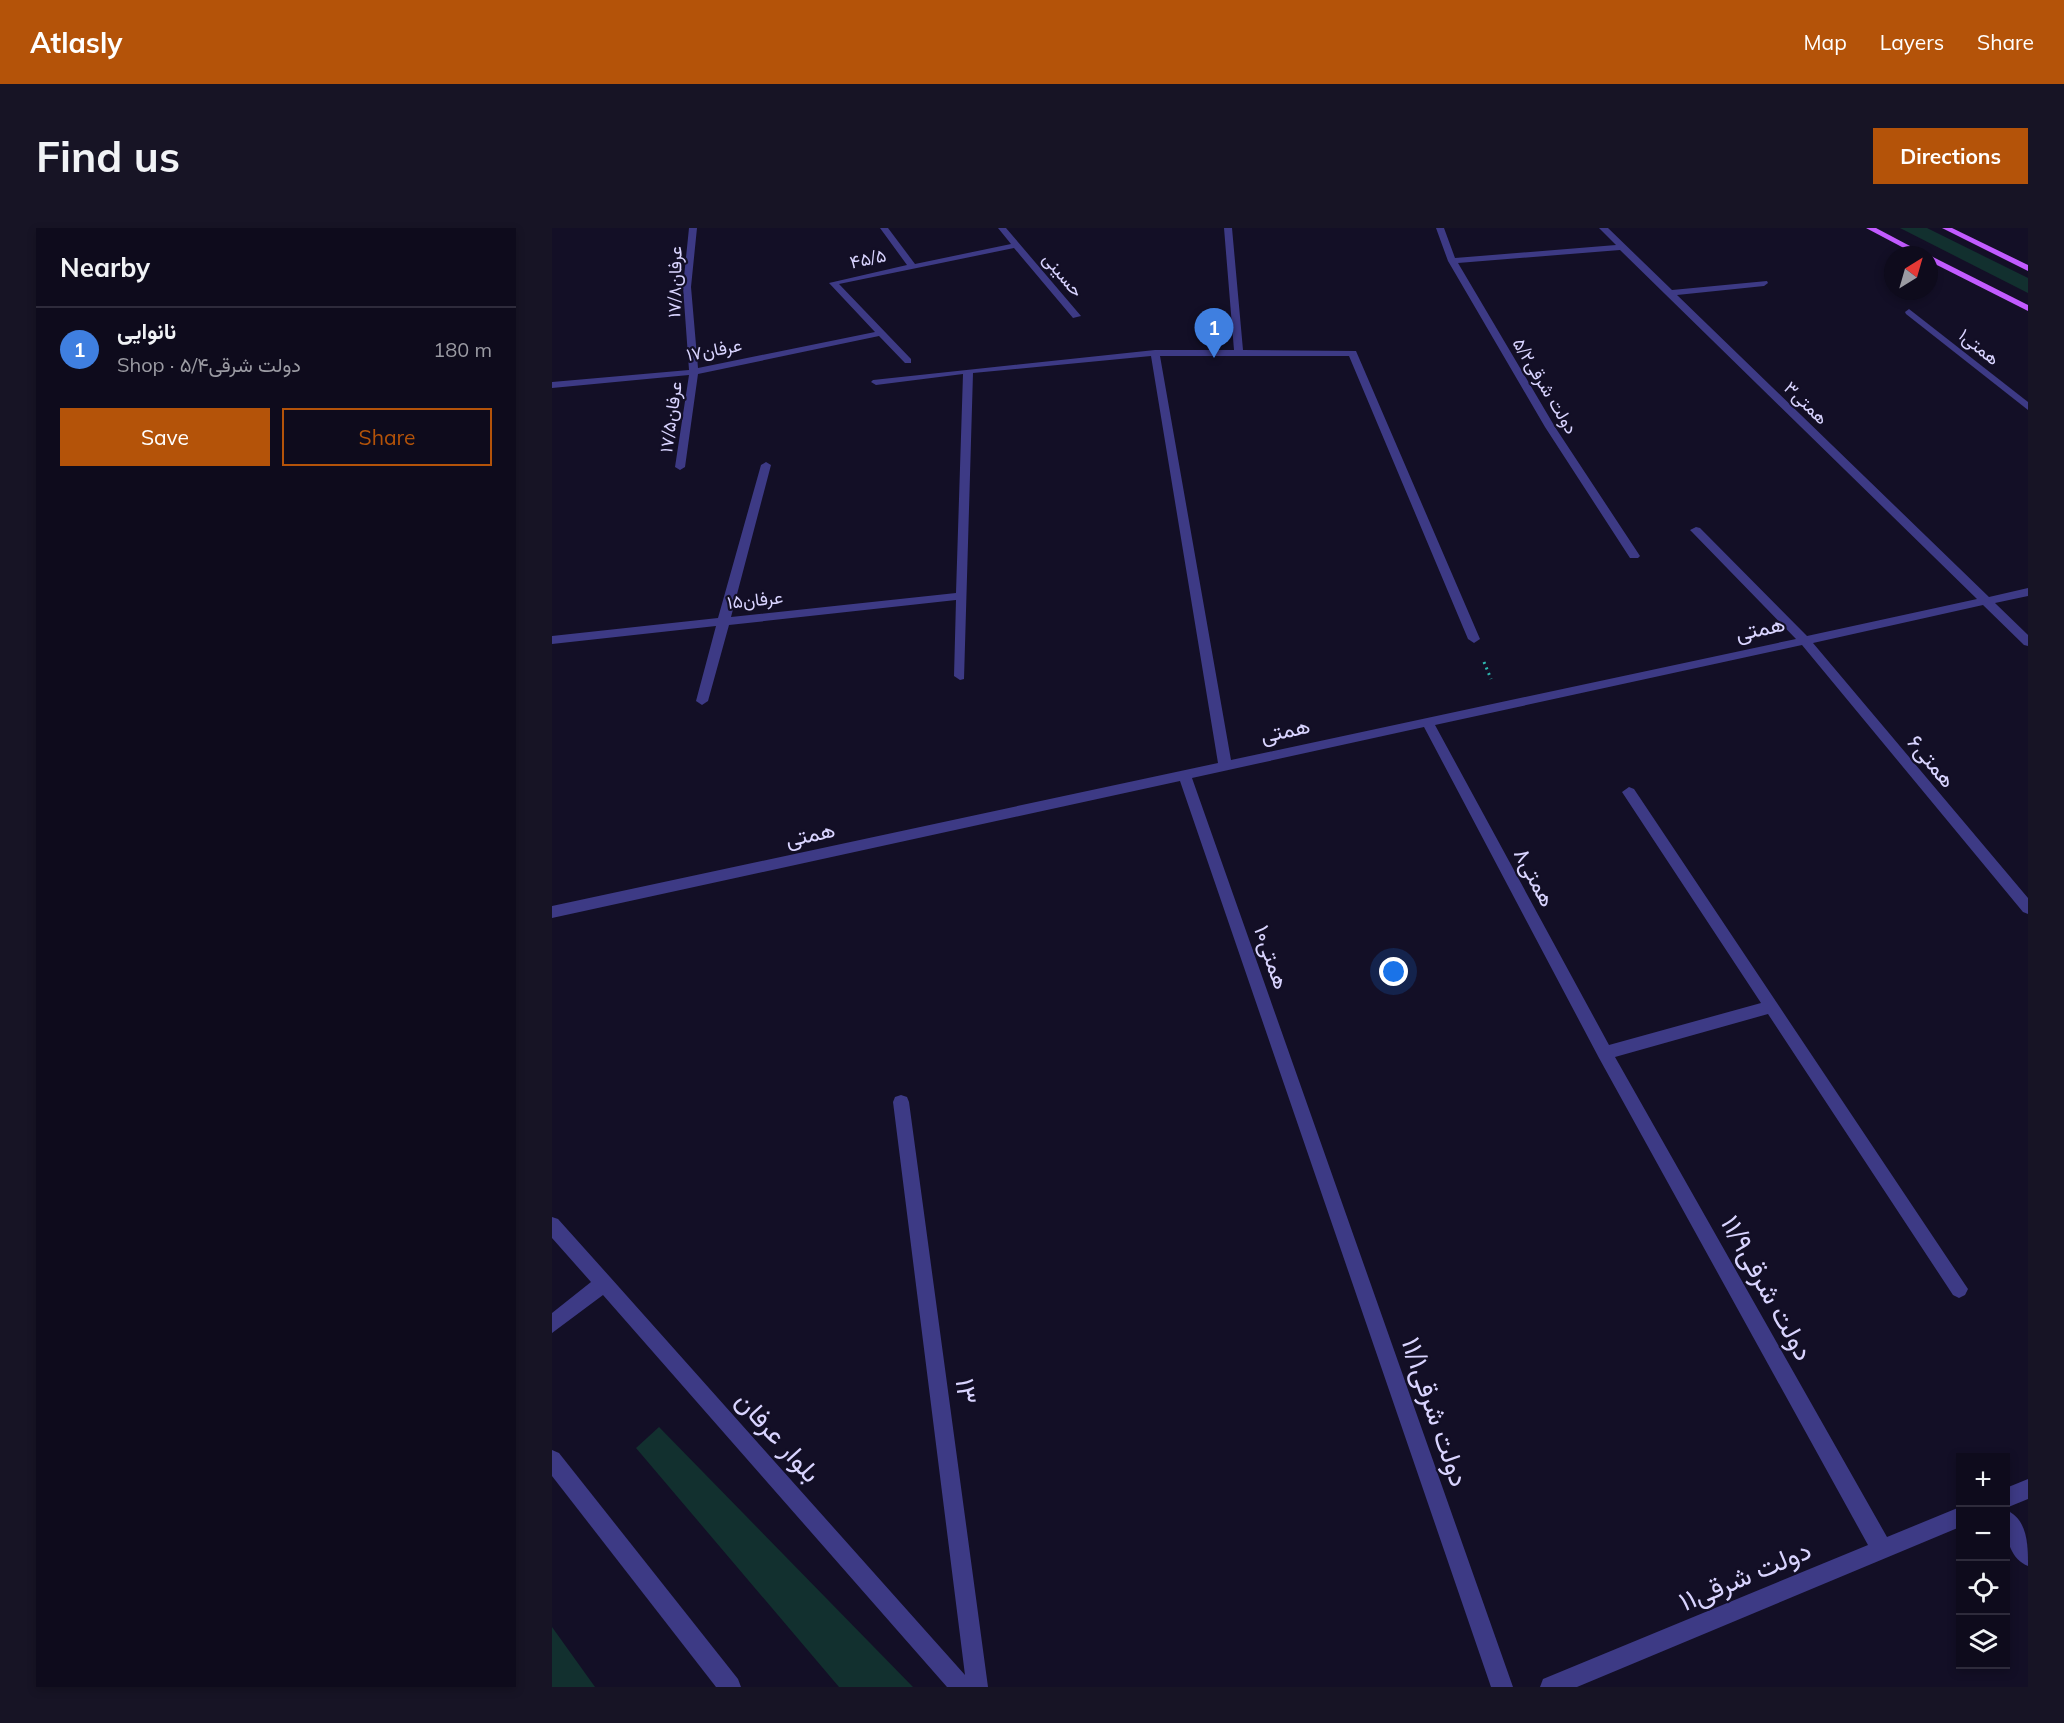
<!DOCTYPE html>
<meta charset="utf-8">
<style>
body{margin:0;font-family:Mulish,Vazirmatn,sans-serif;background:#171425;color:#f1f3f6}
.controls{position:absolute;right:18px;bottom:18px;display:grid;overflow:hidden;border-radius:0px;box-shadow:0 3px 9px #0003}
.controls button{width:54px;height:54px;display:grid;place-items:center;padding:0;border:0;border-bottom:2px solid #2e2b3b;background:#0e0b1c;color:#f1f3f6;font:30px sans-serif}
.compass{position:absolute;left:1332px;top:18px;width:54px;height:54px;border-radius:50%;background:#0e0b1c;box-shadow:0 3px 9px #0003;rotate:37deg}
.you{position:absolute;left:842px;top:744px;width:21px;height:21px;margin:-15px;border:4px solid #fff;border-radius:50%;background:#1a73e8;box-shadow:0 0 0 9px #1a73e833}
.badge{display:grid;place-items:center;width:39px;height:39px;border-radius:50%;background:#b45309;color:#fff;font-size:20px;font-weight:700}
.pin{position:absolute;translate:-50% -50px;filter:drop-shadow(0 2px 3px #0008)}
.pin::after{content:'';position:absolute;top:32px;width:21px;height:18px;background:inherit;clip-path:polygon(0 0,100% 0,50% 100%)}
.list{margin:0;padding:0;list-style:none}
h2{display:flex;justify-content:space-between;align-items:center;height:78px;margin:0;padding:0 24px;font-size:26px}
h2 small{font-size:20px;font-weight:400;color:#9b9ba3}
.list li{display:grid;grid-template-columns:39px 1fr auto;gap:18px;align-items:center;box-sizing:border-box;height:84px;padding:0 24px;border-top:2px solid #2e2b3b}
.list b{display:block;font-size:22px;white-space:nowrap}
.list p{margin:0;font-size:20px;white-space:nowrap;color:#9b9ba3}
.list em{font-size:20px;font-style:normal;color:#9b9ba3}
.actions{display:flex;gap:12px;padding:18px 24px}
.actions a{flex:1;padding:14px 0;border:2px solid #b45309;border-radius:0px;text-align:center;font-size:21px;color:#b45309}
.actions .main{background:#b45309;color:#fff}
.icon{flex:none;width:33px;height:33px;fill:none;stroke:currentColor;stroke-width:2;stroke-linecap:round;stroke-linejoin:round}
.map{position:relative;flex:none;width:1476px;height:1459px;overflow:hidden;border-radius:0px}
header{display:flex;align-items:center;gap:36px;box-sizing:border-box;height:84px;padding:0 30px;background:#b45309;color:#fff}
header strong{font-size:28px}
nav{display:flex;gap:33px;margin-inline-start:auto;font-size:21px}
.intro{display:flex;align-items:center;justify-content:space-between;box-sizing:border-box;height:144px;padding:0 36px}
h1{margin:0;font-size:42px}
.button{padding:15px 27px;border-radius:0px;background:#b45309;color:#fff;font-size:21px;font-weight:700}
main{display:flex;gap:36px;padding:0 36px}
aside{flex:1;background:#0e0b1c;border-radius:0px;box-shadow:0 3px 9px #0003}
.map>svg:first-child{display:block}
.green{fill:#12302f}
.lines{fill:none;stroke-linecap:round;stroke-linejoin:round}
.path{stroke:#2fb8b0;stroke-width:3;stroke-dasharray:2 4;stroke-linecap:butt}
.minor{fill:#3d3a85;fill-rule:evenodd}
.major{fill:#c25bff;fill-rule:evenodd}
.labels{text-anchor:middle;stroke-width:4.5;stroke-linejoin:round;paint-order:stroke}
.far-street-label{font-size:18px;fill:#d9d4ff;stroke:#130f26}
.street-label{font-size:22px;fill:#d9d4ff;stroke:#130f26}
.near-street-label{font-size:27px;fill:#d9d4ff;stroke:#130f26}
</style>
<header>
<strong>Atlasly</strong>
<nav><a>Map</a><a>Layers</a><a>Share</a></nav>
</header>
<div class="intro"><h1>Find us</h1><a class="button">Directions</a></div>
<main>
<aside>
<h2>Nearby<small></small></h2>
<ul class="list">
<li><span class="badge" style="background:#3f7fe0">1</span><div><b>نانوایی</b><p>Shop · ۵/۴دولت شرقی</p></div><em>180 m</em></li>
</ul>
<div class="actions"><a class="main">Save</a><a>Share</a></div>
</aside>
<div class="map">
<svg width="1476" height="1459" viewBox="0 0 1476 1459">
<rect width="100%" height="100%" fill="#130f26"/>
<!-- green -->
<g class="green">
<polygon points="1348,0 1375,0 1474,49 1476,50 1476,65"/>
<polygon points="107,1199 361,1459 287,1459 84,1220"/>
<polygon points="0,1399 43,1459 0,1459"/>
</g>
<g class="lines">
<!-- path -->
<polyline class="path" points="932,434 939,451"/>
<!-- minor -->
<g class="minor">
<polygon points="137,0 145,0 139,59 146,140 323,104 277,55 355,37 328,0 336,0 363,36 459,16 446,0 454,0 529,88 521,90 462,20 287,56 359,131 359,135 353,135 327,108 146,146 133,239 128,242 123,239 137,147 0,160 0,154 137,142 131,59"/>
<polygon points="672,0 680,0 691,122 804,123 928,411 922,415 916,411 797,128 608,128 679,532 1244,411 1140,304 1138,302 1144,299 1148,300 1255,408 1425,371 1068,22 906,35 1003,199 1088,328 1086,330 1078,330 993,199 896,33 884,0 892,0 903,30 1064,17 1047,0 1056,0 1120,62 1215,53 1216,55 1212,58 1125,67 1437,369 1476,360 1476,368 1443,375 1476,407 1476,418 1472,417 1431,377 1261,415 1476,670 1476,686 1471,684 1250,417 883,497 1057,817 1209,775 1070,564 1077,559 1082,561 1416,1061 1413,1067 1407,1070 1401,1067 1216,786 1063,829 1335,1309 1408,1279 1408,1299 1025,1459 988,1459 991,1451 1316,1317 1047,830 872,499 640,550 961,1459 939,1459 628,553 0,690 0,678 666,535 599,128 421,145 412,451 408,452 402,448 404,372 177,397 156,473 150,477 144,473 164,398 0,416 0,408 166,390 209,237 214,234 219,237 179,389 404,365 411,146 324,157 319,154 321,152 603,122 682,122"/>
<polygon points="1357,81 1476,174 1476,182 1354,86 1353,84"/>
<polygon points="349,867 355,869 357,874 436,1459 395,1459 51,1067 0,1105 0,1085 39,1054 0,1010 0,989 6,991 58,1049 413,1447 341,874 343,869"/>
<polygon points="0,1222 7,1225 186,1451 189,1459 164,1459 0,1248"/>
<polygon points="1476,1251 1476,1271 1454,1280 1454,1260"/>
<path d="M1454,1282C1476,1291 1476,1318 1476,1338C1455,1330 1452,1301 1454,1282Z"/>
</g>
<!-- major -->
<g class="major">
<polygon points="1314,0 1324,0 1375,27 1365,27"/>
<polygon points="1390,0 1400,0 1476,37 1476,43"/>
<polygon points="1377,27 1476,77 1476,83 1377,33"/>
</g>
</g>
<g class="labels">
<!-- far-street labels -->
<g class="far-street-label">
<text transform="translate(316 31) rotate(-12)" y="6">۴۵/۵</text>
<text transform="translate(511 47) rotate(50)" y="6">حسینی</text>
<text transform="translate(123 54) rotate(-89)" y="6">۱۷/۸عرفان</text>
<text transform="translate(1427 119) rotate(39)" y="6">۱همتی</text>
<text transform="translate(162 122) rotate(-11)" y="6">۱۷عرفان</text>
<text transform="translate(993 158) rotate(59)" y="6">۵/۲دولت شرقی</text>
<text transform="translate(1254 175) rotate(44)" y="6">۳همتی</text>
<text transform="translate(119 189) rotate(-82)" y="6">۱۷/۵عرفان</text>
<text transform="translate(203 372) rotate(-6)" y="6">۱۵عرفان</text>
</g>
<!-- street labels -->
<g class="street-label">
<text transform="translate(1208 400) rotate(-12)" y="8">همتی</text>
<text transform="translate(733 502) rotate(-12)" y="8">همتی</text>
<text transform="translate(1380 533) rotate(50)" y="8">۶همتی</text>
<text transform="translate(258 606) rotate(-12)" y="8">همتی</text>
<text transform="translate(983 649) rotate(62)" y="8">همتی۸</text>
<text transform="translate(720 729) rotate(71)" y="8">۱۰همتی</text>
</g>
<!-- near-street labels -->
<g class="near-street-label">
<text transform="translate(1215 1060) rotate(61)" y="9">۱۱/۹دولت شرقی</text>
<text transform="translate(414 1163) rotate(83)" y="9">۱۳</text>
<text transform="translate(883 1184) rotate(71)" y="9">۱۱/۱دولت شرقی</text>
<text transform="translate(226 1209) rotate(48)" y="9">بلوار عرفان</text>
<text transform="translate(1193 1348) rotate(-23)" y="9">۱۱دولت شرقی</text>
</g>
</g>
</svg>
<div class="controls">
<button>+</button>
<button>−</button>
<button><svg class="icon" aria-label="locate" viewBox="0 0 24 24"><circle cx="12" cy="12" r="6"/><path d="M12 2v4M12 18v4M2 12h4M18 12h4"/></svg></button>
<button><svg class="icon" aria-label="layers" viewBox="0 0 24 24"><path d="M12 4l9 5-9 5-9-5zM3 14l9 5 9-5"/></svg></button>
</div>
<svg class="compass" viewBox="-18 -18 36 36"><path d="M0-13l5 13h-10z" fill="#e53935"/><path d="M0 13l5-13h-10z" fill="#9b9ba3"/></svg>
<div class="you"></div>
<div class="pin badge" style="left:662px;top:130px;background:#3f7fe0">1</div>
</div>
</main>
